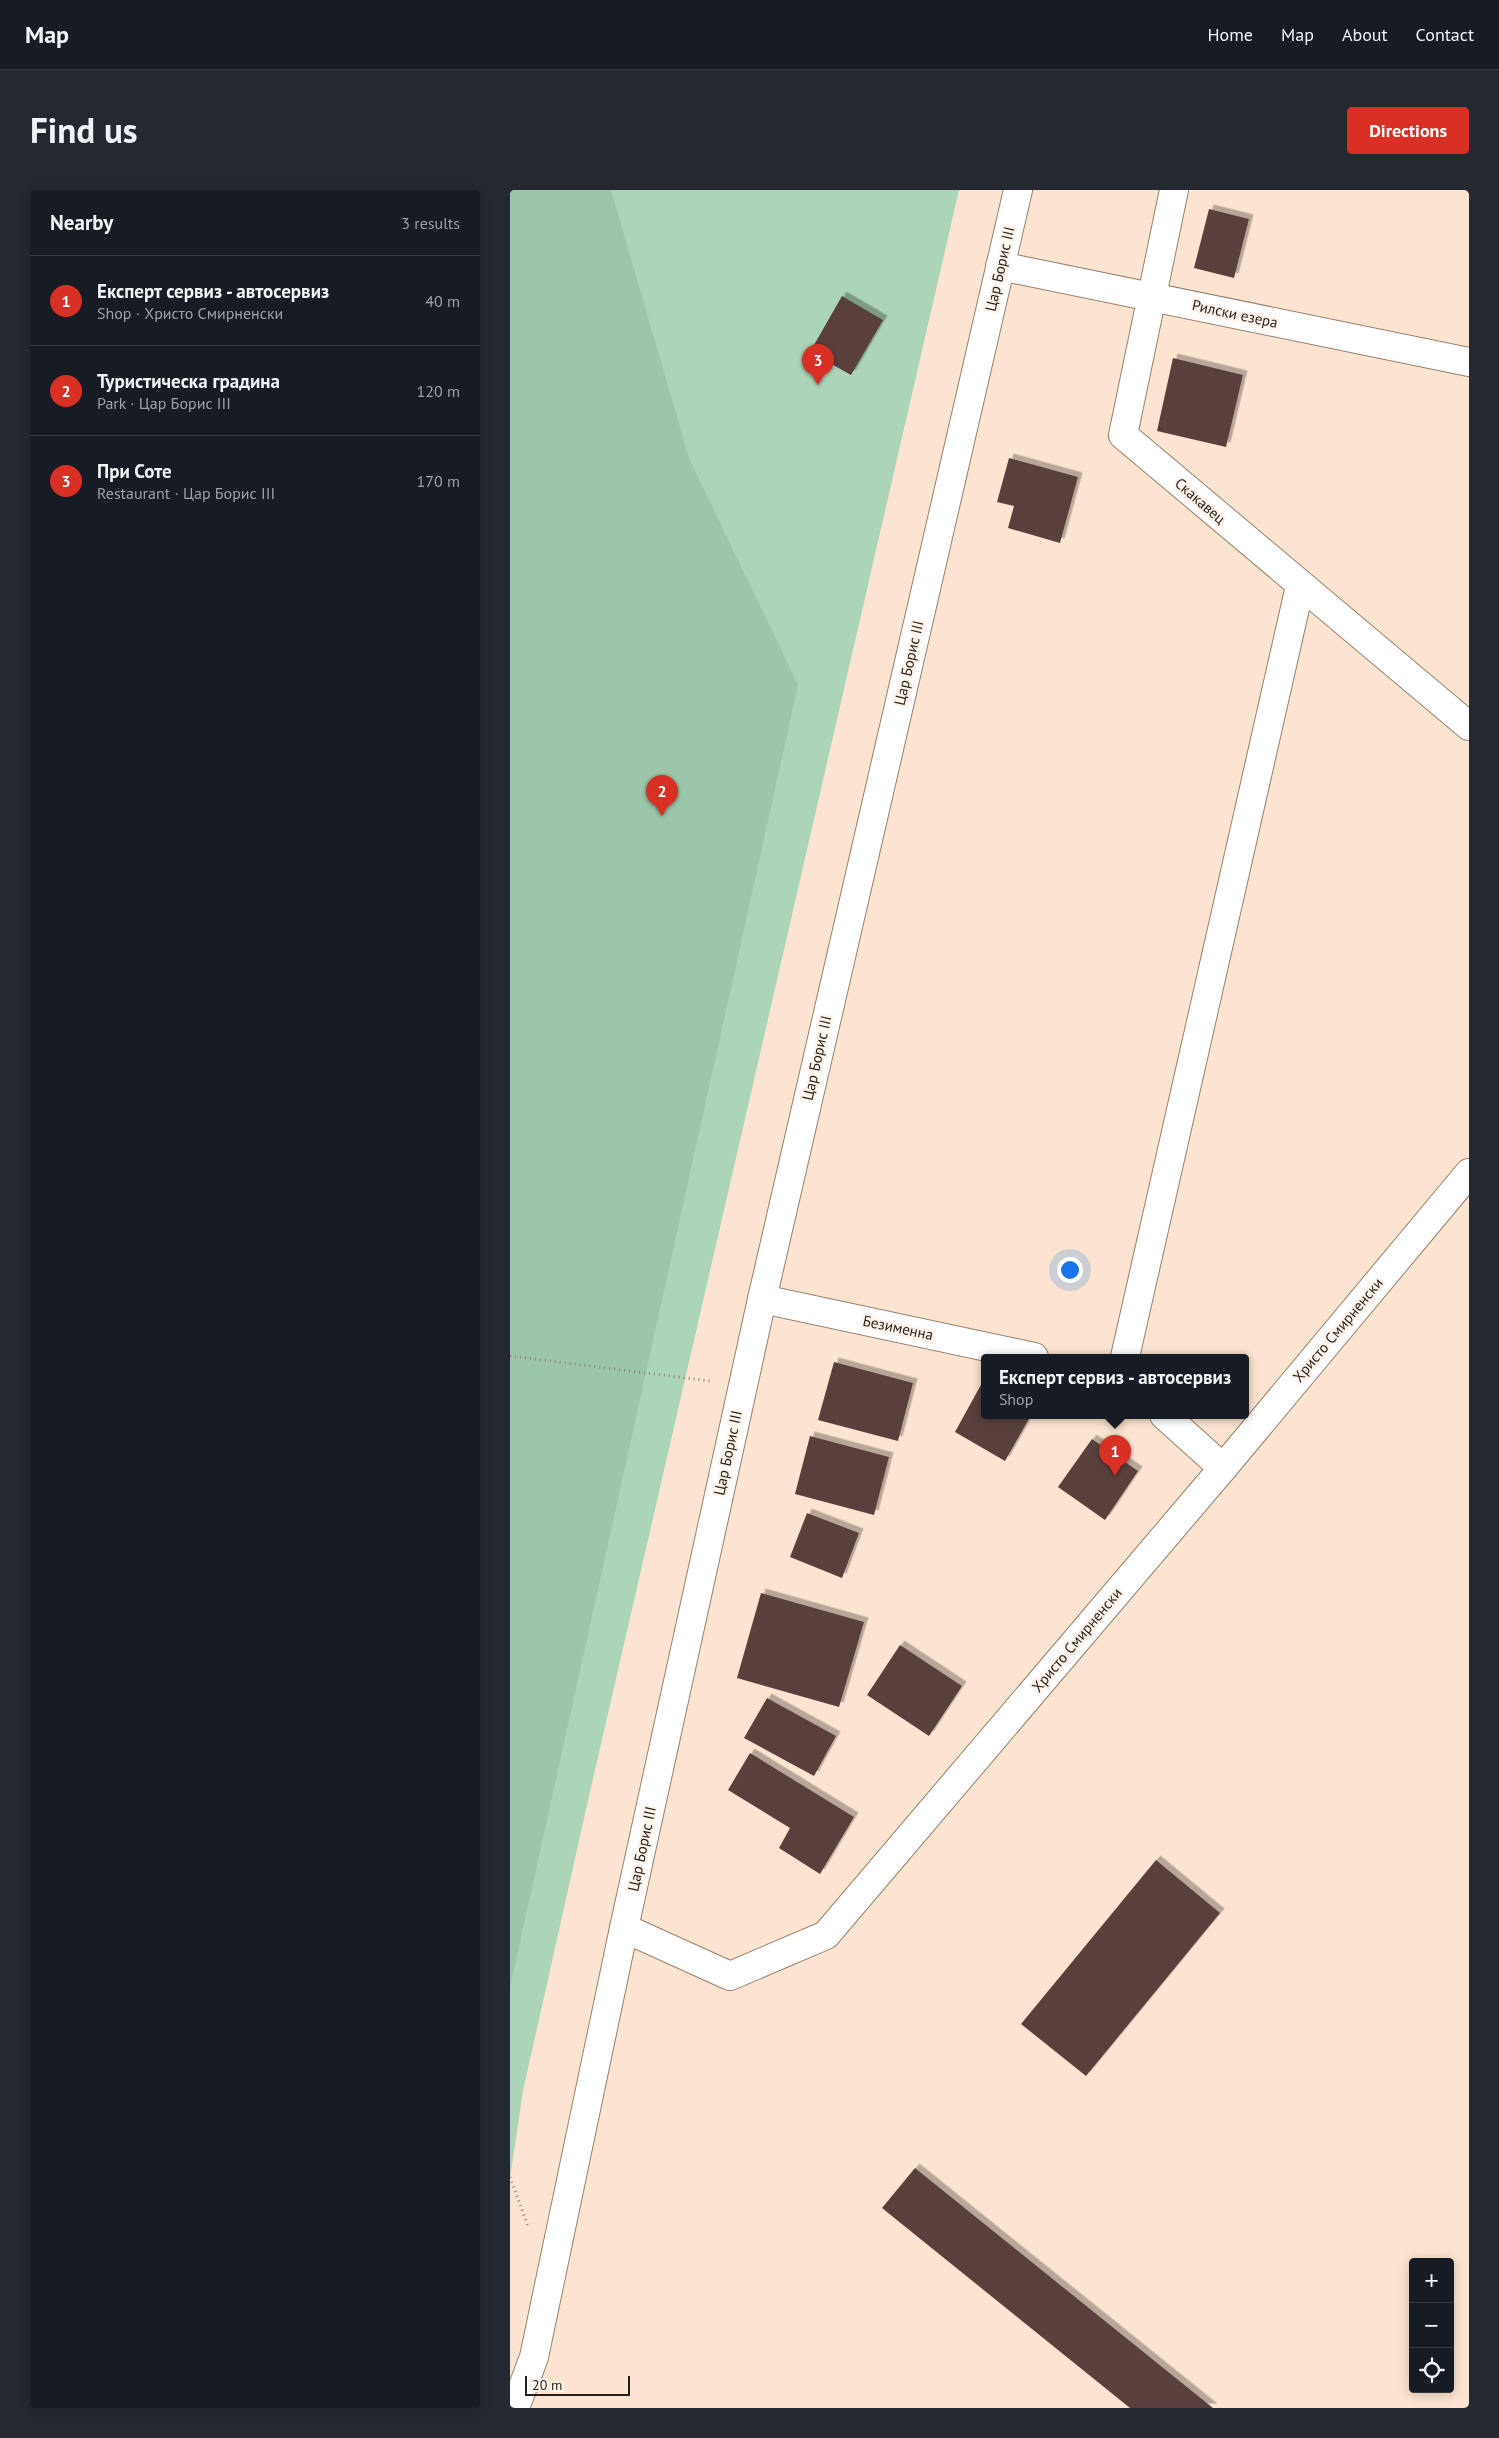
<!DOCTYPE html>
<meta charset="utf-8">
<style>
body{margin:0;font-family:"PT Sans",sans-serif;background:#242831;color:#f1f3f6}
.controls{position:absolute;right:15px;bottom:15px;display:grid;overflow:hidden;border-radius:5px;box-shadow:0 2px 12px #0003}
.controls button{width:45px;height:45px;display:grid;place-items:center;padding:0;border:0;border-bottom:1px solid #363941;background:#171b24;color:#f1f3f6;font:25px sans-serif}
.scale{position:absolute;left:15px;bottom:12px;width:105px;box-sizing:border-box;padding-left:5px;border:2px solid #261e17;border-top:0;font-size:14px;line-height:18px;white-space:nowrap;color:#261e17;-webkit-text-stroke:4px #fdf4ec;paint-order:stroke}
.you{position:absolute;left:559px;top:1079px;width:18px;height:18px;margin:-12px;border:4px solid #fff;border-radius:50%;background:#1a73e8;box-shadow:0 0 0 8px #1a73e833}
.badge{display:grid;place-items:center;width:32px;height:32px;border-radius:50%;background:#d93025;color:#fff;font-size:16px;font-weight:700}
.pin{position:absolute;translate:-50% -41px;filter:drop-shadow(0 1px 2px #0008)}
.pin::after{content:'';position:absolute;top:26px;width:18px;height:15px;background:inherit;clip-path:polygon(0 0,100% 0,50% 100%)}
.popup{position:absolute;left:471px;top:1164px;width:268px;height:65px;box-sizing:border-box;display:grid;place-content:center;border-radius:5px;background:#171b24;filter:drop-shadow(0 1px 4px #0005);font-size:16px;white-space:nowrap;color:#9ea1a6}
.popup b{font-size:19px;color:#f1f3f6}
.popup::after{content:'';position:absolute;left:50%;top:100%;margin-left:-10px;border:10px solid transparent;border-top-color:#171b24}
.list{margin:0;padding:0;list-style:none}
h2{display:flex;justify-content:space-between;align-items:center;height:65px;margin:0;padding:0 20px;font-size:21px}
h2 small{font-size:16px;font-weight:400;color:#9ea1a6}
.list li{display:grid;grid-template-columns:32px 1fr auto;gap:15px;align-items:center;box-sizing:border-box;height:90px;padding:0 20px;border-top:1px solid #363941}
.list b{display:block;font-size:19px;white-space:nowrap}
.list p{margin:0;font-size:16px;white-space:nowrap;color:#9ea1a6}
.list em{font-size:16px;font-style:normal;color:#9ea1a6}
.icon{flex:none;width:28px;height:28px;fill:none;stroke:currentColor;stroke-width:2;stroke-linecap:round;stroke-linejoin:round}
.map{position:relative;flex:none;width:959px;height:2218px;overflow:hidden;border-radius:5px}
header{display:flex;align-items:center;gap:30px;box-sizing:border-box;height:70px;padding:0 25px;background:#171b24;border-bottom:1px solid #363941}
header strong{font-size:24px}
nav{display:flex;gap:28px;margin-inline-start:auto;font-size:18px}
.intro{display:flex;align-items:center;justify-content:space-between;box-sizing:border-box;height:120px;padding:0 30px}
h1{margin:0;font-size:35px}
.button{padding:12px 22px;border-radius:5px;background:#d93025;color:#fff;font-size:18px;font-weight:700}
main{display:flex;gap:30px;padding:0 30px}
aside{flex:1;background:#171b24;border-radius:5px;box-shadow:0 2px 12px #0003}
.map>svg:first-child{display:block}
.green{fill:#abd4b8}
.forest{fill:#9cc6aa}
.building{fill:#5a403e;filter:url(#shadow)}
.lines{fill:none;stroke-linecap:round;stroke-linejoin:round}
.minor-casing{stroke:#95816f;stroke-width:30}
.secondary-casing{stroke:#95816f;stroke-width:30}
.path{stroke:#928375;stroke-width:3;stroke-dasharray:1 4;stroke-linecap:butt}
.minor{stroke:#fff;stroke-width:28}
.secondary{stroke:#fff;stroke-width:28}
.labels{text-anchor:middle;stroke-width:5;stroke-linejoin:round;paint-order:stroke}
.street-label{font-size:15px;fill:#261e17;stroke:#fdf4ec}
</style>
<header>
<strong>Map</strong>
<nav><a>Home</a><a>Map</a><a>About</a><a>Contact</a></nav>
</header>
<div class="intro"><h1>Find us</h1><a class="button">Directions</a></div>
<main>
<aside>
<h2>Nearby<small>3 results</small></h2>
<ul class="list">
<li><span class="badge">1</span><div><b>Експерт сервиз - автосервиз</b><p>Shop · Христо Смирненски</p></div><em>40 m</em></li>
<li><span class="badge">2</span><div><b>Туристическа градина</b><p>Park · Цар Борис III</p></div><em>120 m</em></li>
<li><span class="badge">3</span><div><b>При Соте</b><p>Restaurant · Цар Борис III</p></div><em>170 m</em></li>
</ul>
</aside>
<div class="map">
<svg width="959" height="2218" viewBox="0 0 959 2218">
<defs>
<filter id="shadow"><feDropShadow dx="4.5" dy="-4.5" stdDeviation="0" flood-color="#0004"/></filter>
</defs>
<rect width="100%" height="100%" fill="#fbe4d0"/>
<!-- green -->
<polygon class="green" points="0,0 449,0 79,1606 13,1901 0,1988"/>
<!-- forest -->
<polygon class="forest" points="0,0 101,0 179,268 288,495 0,1797"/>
<!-- building -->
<g class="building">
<polygon points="699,19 739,29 724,88 684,78"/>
<polygon points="332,106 373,130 341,185 300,162"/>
<polygon points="663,168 733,185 716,257 647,241"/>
<polygon points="499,268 568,287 550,353 498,338 504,316 487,312"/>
<polygon points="324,1172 403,1193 388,1251 308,1230"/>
<polygon points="473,1191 475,1225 521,1225 495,1271 445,1242"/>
<polygon points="300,1246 379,1267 364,1325 285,1304"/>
<polygon points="582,1249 628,1281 595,1330 548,1297"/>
<polygon points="297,1323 349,1343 332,1388 280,1367"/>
<polygon points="251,1403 354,1432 329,1517 227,1488"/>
<polygon points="390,1455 452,1496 419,1546 357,1505"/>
<polygon points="257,1508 326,1546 304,1586 234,1548"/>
<polygon points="240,1563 344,1627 310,1684 269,1658 280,1638 218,1600"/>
<polygon points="646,1670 710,1723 576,1886 511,1834"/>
<polygon points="405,1978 703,2218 620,2218 372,2018"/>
</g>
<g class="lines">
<defs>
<g id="minor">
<polyline points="664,0 613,245 959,536"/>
<polyline points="490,76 959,172"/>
<polyline points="252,1109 524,1167"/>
<polyline points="615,1167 790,396"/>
<polyline points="654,1225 713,1278"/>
<polyline points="114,1738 220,1786 316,1745 713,1278 959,983"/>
</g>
<polyline id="secondary" points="5,2218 24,2167 114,1738 252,1109 508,0"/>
</defs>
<!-- minor casing -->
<use href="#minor" class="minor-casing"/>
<!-- secondary casing -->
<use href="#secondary" class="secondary-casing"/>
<!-- path -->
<g class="path">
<polyline points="0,1166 200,1191"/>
<polyline points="0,1987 18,2036"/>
</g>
<!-- minor -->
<use href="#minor" class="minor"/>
<!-- secondary -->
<use href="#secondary" class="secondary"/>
</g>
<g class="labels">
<!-- street labels -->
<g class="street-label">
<text transform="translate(490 79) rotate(-77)" y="5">Цар Борис III</text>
<text transform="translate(725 124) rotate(12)" y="5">Рилски езера</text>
<text transform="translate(690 311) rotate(41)" y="5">Скакавец</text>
<text transform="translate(399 473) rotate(-77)" y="5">Цар Борис III</text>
<text transform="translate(307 868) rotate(-77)" y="5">Цар Борис III</text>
<text transform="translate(388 1138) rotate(12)" y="5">Безименна</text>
<text transform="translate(828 1140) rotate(-50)" y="5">Христо Смирненски</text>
<text transform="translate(218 1263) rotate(-78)" y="5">Цар Борис III</text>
<text transform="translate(567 1450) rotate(-50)" y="5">Христо Смирненски</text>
<text transform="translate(132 1659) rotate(-78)" y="5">Цар Борис III</text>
</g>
</g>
</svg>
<div class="controls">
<button>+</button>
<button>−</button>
<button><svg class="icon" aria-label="locate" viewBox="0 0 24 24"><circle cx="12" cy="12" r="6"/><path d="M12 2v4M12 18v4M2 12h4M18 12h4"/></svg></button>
</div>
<div class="scale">20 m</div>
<div class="you"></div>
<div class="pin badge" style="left:605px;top:1286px">1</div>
<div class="popup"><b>Експерт сервиз - автосервиз</b>Shop</div>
<div class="pin badge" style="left:152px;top:626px">2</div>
<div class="pin badge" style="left:308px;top:195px">3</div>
</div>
</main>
